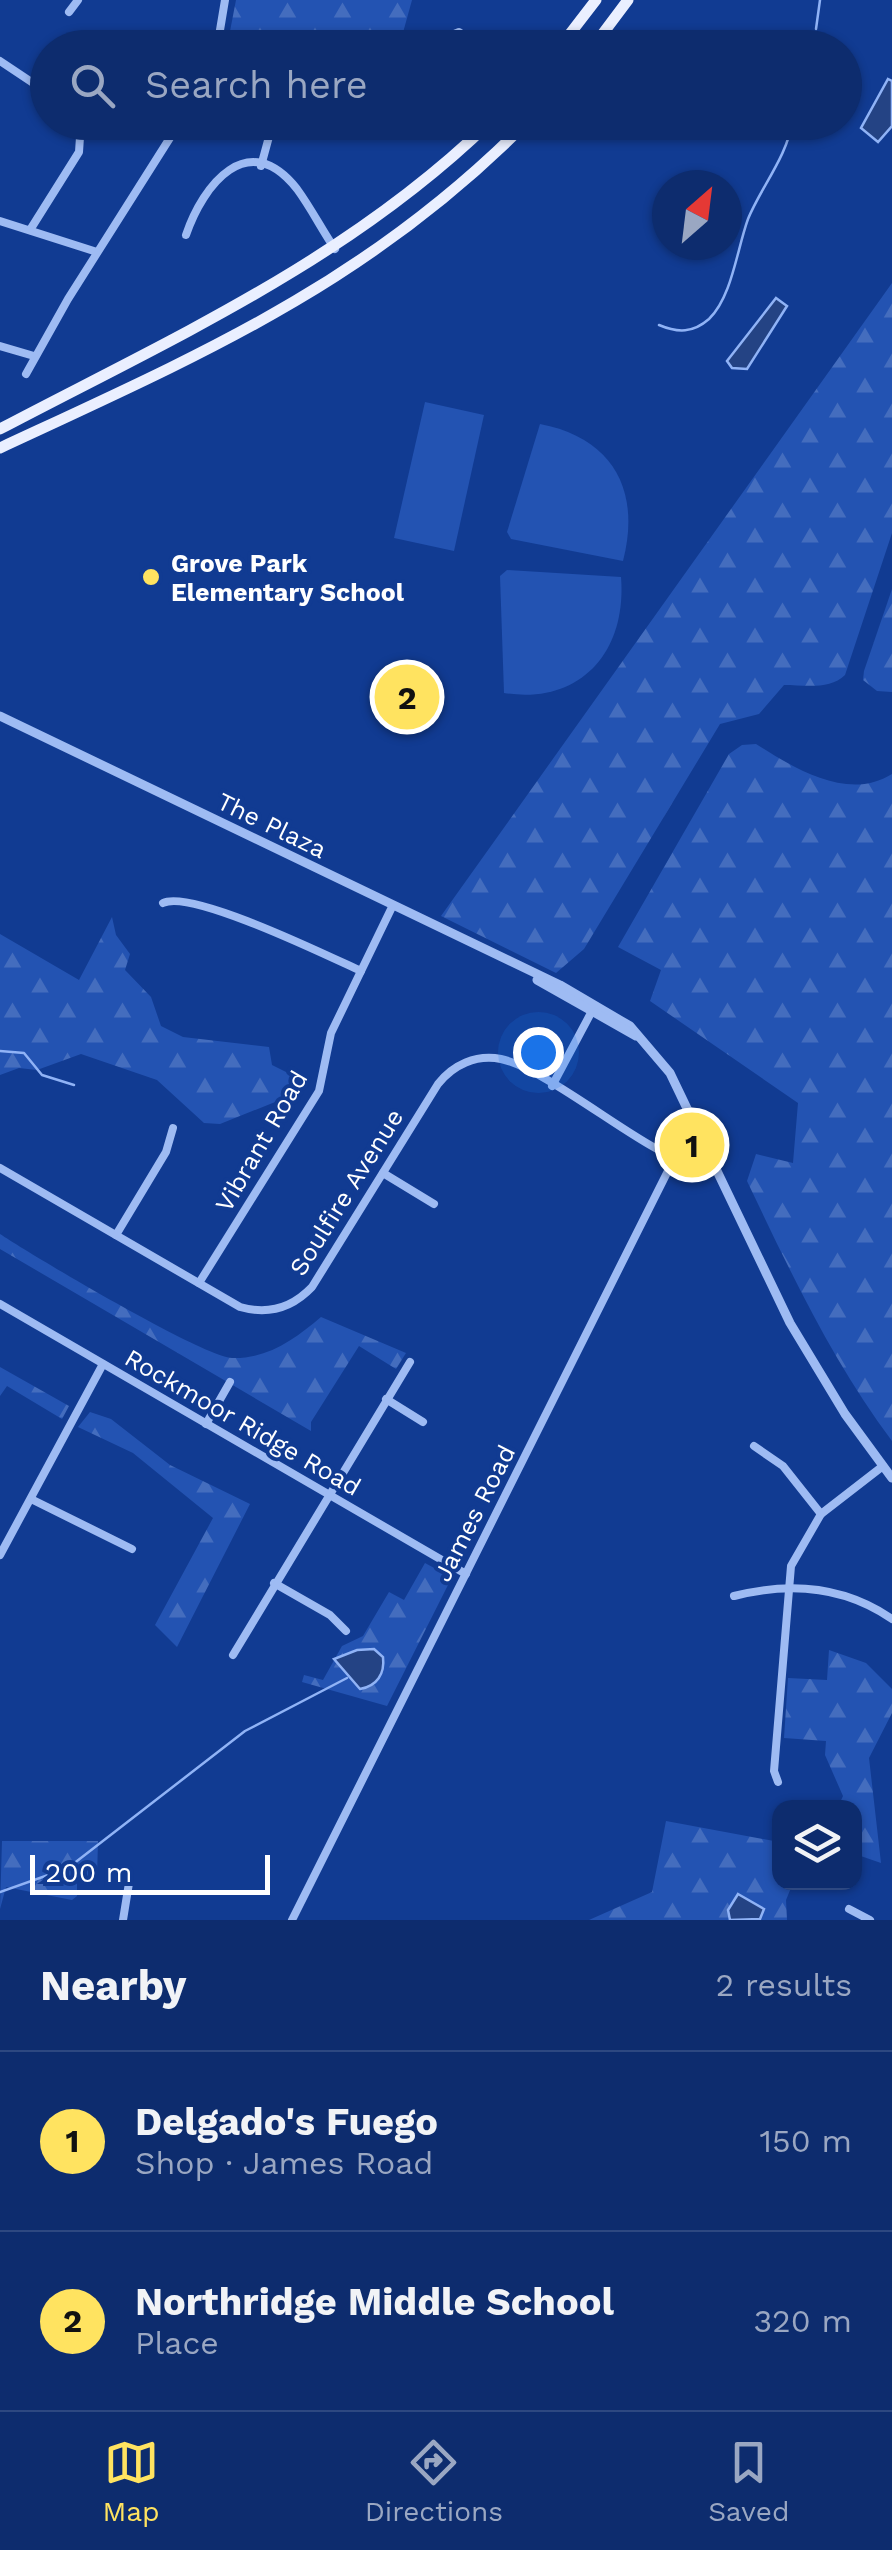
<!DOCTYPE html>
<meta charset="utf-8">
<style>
body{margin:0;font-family:"Work Sans",sans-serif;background:#1b3876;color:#f1f3f6}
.controls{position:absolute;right:30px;bottom:30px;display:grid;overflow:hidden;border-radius:20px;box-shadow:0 2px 8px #0004}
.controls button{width:90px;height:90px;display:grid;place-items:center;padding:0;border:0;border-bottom:2px solid #2d4881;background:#0d2c6e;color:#f1f3f6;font:50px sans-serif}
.compass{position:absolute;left:652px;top:170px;width:90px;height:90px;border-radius:50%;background:#0d2c6e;box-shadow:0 2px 8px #0004;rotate:28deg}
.scale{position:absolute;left:30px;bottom:25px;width:240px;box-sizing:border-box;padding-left:10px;border:5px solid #fff;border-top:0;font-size:28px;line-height:35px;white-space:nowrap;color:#fff;-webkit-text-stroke:8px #113b92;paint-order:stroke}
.you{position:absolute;left:538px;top:1052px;width:35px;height:35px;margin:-25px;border:8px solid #fff;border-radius:50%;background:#1a73e8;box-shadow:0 0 0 15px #1a73e833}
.badge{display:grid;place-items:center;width:65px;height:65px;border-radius:50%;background:#ffe360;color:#111;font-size:32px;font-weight:700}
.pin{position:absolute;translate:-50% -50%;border:5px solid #fff;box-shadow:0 2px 10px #0006}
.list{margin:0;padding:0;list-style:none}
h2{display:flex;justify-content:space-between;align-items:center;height:130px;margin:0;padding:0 40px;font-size:42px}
h2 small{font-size:32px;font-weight:400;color:#9aa7c2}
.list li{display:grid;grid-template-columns:65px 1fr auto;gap:30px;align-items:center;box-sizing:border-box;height:180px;padding:0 40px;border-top:2px solid #2d4881}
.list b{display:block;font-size:38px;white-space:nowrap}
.list p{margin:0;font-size:32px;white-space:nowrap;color:#9aa7c2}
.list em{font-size:32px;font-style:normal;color:#9aa7c2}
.icon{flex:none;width:55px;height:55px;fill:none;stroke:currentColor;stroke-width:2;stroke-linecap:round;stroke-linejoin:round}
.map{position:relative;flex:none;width:892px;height:1920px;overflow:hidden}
.search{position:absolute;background:#0d2c6e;box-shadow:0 2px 8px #0004;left:30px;right:30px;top:30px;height:110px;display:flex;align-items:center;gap:25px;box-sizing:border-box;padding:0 35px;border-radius:55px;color:#9aa7c2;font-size:38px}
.sheet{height:490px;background:#0d2c6e}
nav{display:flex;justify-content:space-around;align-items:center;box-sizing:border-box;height:140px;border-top:2px solid #2d4881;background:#0d2c6e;font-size:28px;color:#9aa7c2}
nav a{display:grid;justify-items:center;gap:5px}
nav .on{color:#ffe360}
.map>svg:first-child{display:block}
.forest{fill:url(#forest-firs)}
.garden{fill:#2353b2}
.water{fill:#244384;stroke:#90b3f6;stroke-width:2.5}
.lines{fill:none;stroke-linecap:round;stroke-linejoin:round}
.stream{stroke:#90b3f6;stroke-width:2.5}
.minor{stroke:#9ebbf3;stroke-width:8}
.tertiary{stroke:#9ebbf3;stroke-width:9}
.primary{stroke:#eaefff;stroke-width:11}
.poi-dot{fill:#ffe360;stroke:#113b92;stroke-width:4}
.labels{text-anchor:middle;stroke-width:8;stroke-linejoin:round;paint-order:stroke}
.poi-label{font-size:25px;font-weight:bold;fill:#fff;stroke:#113b92;text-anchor:start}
.street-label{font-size:25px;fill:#fff;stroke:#113b92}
</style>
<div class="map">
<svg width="892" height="1920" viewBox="0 0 892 1920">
<defs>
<pattern id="forest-firs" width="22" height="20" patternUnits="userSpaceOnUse" patternTransform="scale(2.5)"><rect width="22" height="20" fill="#2353b2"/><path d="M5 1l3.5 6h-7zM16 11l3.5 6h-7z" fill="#446dbe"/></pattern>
</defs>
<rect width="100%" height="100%" fill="#113b92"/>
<!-- forest -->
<g class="forest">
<polygon points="236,0 412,0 399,47 227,47"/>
<path d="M892,283V533L845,675C830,690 805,685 784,685L759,714L720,724L584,949L556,973L441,916Z"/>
<polygon points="892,589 892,692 877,691 863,680 864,671"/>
<path d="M756,744C794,768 848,802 892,774V1441C832,1361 790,1271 747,1181L756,1154L793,1163L798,1103L650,1001L661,970L618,947L729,754L742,745Z"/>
<polygon points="112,917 116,935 130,954 125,970 151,997 161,1026 183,1037 269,1047 272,1065 292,1075 295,1088 290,1096 220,1124 204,1123 157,1080 81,1054 37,1070 19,1068 0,1075 0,934 79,980"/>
<path d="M0,1234C33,1256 203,1357 232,1358C268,1359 295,1339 321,1317L406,1353L396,1369L359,1346L311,1422V1431L0,1249Z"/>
<polygon points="0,1367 69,1406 62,1419 7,1386 0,1396"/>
<polygon points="90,1412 111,1419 170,1465 250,1504 177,1647 155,1625 213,1518 133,1453 78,1427"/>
<polygon points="425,1563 447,1575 449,1583 387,1706 302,1682 304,1675 323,1680 342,1646 363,1636 389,1592 404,1600"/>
<polygon points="829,1650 866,1663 892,1689 892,1713 869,1758 881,1863 855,1854 854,1808 838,1807 843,1796 825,1755 826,1741 784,1738 788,1678 827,1680"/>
<polygon points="666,1821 779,1842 780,1882 793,1883 786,1900 787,1920 589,1920 652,1892"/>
<polygon points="2,1841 98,1841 97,1877 77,1877 77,1896 72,1900 6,1887 0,1909"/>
</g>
<!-- garden -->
<g class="garden">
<polygon points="425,402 484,415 454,551 394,538"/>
<path d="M540,424C614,438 641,492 623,561L511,539L507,532Z"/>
<path d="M507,570L621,577C627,652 580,705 504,693L500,576Z"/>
</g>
<!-- water -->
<g class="water">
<polygon points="888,79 892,81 892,126 878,142 861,128"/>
<polygon points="776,298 787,306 747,369 732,368 727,361"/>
<path d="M374,1649L383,1657C385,1674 377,1686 360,1689L334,1659L357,1650Z"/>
<polygon points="738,1894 764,1909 760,1919 730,1920 728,1910"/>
</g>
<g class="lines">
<!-- stream -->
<g class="stream">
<polyline points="816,29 820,0"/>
<path d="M659,325C678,333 693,333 709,319C732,297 737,249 748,219C760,189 788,155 792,122"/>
<polyline points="0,1051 24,1053 42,1075 74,1085"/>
<polyline points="0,1892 68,1868 245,1731 347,1678"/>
</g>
<!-- minor -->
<g class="minor">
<polyline points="69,12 78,0"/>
<polyline points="217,48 225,0"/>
<polyline points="445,48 447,37 459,32 469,39 470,48"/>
<polyline points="0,61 48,93"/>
<polyline points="261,166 273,122"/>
<polyline points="0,221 97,252"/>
<polyline points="30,230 79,152 81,122"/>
<path d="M186,235C203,185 248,127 297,189C311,208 322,230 335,249"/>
<polyline points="0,346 34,356"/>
<polyline points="26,374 68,299 180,122"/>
<path d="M163,903C191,889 328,956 361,971"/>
<polyline points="552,1086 592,1011"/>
<path d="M0,1168L240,1307C268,1315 292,1308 312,1287L438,1084C453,1065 476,1054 501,1059C540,1067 618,1129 659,1150"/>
<polyline points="383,1173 434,1204"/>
<polyline points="116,1235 166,1152 173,1128"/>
<polyline points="199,1283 319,1091 331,1033 393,905"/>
<polyline points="0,1304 466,1574"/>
<polyline points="386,1399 423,1422"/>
<polyline points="206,1424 230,1382"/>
<polyline points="754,1446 783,1466 821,1514"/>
<polyline points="31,1499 132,1549"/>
<polyline points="0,1555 103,1364"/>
<polyline points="274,1583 330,1615 346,1631"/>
<path d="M734,1596C789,1582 844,1586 892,1619"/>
<polyline points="233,1655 410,1362"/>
<polyline points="778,1782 774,1771 791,1566 821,1514 883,1466"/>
<polyline points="849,1909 870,1920"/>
<polyline points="123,1920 129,1883"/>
<polyline points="292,1920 686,1135 696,1127"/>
</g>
<!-- tertiary -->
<g class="tertiary">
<polyline points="0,716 560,985 630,1026 670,1073 790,1323 845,1414 892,1478"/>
<polyline points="537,980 636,1036"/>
</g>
<!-- primary -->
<g class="primary">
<polyline points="559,48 596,0"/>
<polyline points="592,48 628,0"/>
<path d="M0,429C173,338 348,260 490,122"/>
<path d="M0,448C200,355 368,283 527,122"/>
</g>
</g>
<!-- markers -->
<circle class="poi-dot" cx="151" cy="577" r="10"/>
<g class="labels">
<!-- poi labels -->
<g class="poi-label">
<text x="171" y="572">Grove Park<tspan x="171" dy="29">Elementary School</tspan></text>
</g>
<!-- street labels -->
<g class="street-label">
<text transform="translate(272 825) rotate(26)" y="9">The Plaza</text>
<text transform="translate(261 1141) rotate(-60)" y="9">Vibrant Road</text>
<text transform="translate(346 1192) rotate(-58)" y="9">Soulfire Avenue</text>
<text transform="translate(243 1422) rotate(30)" y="9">Rockmoor Ridge Road</text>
<text transform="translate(474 1513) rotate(-63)" y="9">James Road</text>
</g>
</g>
</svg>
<div class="controls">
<button><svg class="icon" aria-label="layers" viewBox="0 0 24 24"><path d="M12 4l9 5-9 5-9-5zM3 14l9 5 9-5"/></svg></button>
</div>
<svg class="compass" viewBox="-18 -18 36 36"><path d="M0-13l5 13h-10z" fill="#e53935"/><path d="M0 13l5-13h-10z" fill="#9aa7c2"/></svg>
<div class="scale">200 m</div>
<div class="you"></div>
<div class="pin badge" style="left:692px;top:1145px">1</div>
<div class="pin badge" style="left:407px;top:697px">2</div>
<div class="search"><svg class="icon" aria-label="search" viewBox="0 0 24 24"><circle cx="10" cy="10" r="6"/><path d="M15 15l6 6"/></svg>Search here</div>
</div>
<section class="sheet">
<h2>Nearby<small>2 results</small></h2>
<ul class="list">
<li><span class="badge">1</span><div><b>Delgado's Fuego</b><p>Shop · James Road</p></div><em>150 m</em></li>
<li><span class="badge">2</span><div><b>Northridge Middle School</b><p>Place</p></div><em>320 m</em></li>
</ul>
</section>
<nav>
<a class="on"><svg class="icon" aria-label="map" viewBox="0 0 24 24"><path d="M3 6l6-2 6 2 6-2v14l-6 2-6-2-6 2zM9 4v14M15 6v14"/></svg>Map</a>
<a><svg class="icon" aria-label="directions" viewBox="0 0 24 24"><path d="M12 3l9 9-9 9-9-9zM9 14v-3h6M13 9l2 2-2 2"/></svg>Directions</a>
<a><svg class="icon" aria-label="saved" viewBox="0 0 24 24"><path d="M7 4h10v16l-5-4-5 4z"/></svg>Saved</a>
</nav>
